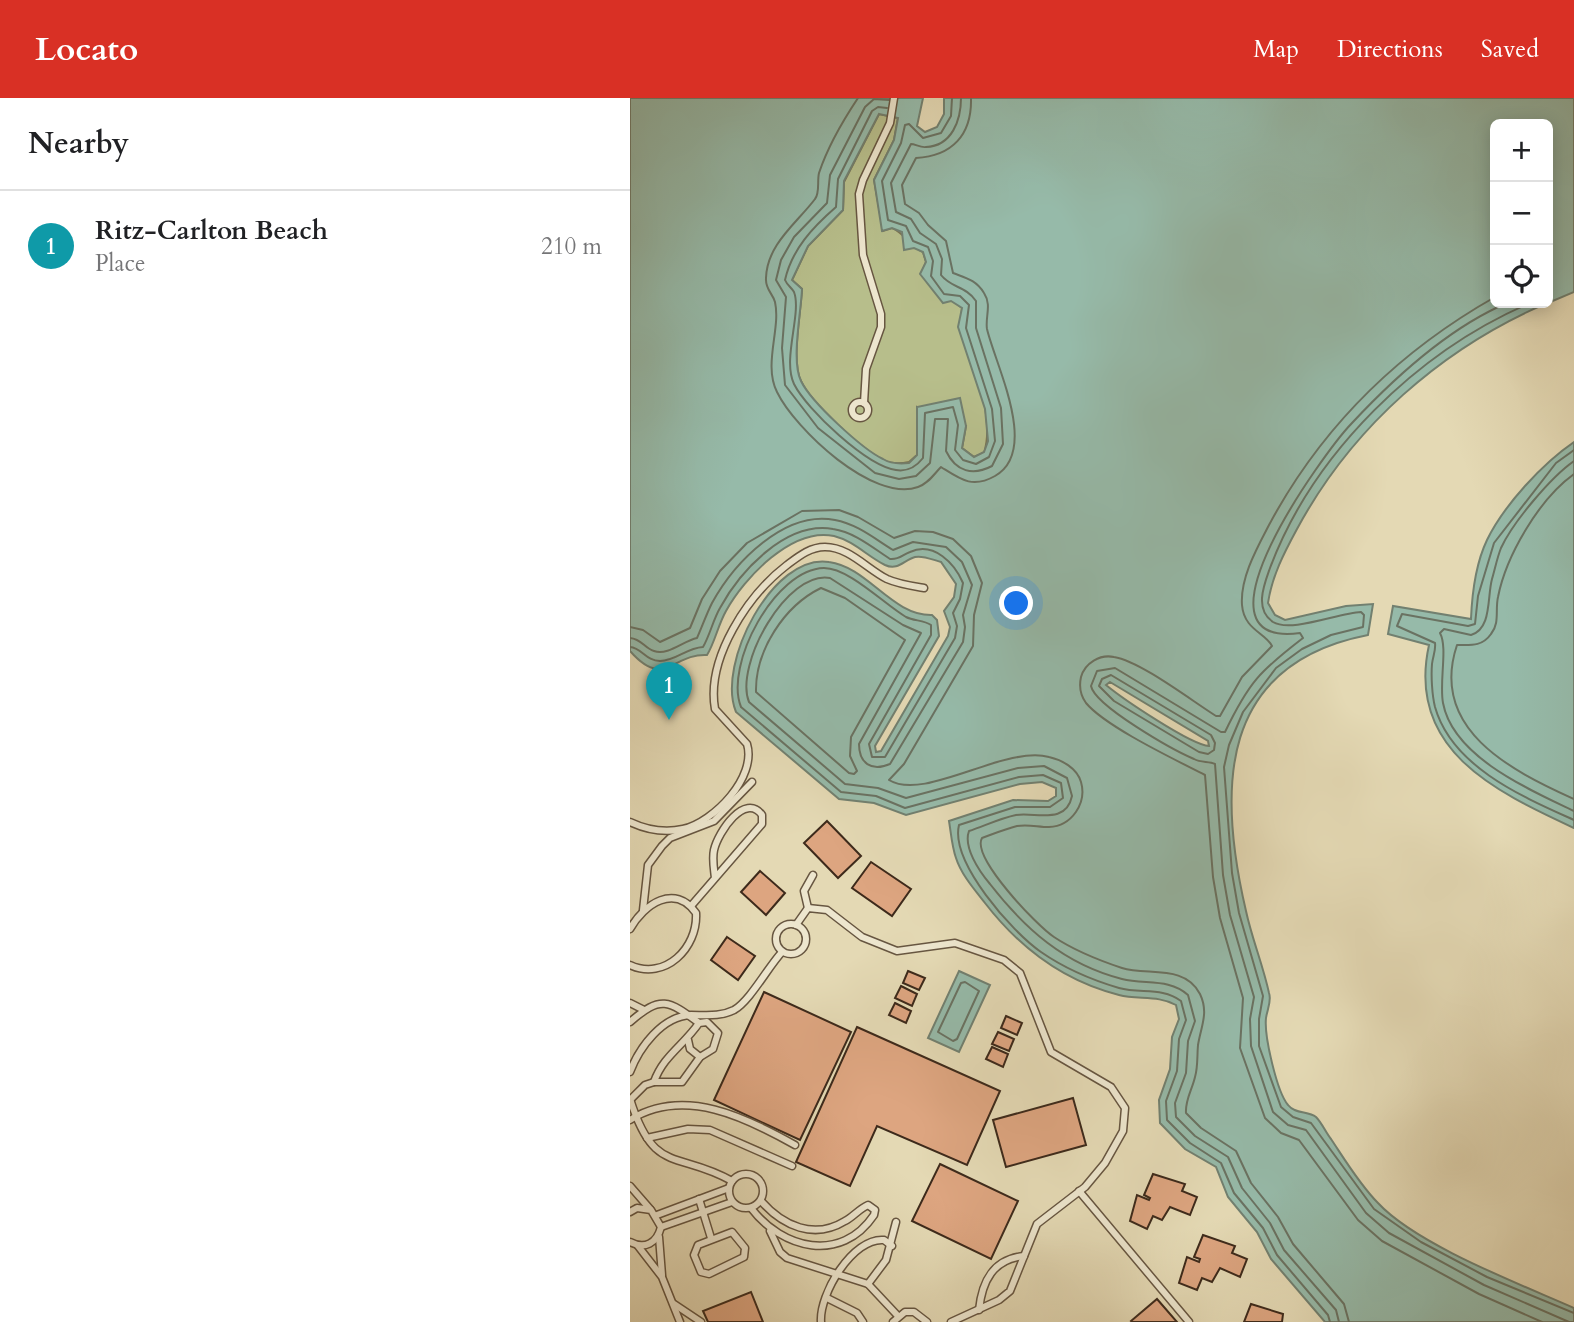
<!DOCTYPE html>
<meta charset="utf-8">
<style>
body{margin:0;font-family:Cardo,serif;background:#f2f2f2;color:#202124}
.controls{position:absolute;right:21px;top:21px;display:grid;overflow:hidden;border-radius:10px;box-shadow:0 4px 18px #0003}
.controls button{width:63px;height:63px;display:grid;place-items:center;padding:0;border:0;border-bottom:2px solid #e0e0e0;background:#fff;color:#202124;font:35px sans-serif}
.you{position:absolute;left:387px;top:506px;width:24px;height:24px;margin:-18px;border:5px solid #fff;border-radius:50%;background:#1a73e8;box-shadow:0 0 0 10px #1a73e833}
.badge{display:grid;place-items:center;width:46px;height:46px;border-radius:50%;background:#d93025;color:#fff;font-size:23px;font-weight:700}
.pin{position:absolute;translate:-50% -58px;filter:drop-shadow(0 2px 4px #0008)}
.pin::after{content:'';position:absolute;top:37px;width:24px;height:21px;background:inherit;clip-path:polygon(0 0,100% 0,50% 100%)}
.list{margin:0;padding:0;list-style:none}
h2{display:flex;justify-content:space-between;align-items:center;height:91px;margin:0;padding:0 28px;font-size:30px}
h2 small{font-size:23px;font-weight:400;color:#757577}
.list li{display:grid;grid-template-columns:46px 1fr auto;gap:21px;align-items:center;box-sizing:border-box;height:112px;padding:0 28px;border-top:2px solid #e0e0e0}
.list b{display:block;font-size:26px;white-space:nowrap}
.list p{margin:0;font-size:23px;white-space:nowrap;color:#757577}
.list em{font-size:23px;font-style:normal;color:#757577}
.icon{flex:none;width:38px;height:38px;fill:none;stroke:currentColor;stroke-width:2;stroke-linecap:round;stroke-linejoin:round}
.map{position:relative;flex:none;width:944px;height:1224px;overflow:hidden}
header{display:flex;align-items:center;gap:42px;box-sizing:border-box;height:98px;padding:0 35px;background:#d93025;color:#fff}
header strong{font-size:33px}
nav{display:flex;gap:38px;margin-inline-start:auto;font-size:24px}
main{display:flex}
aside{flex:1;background:#fff}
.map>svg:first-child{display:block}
.green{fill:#b7be8b;stroke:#7a7453;stroke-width:2}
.water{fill:#96baa9;stroke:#728070;stroke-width:2;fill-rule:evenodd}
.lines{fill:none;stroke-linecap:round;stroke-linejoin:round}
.shore{stroke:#6a7262;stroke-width:2}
.building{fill:#dda580;stroke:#3d2a1b;stroke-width:2}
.lane-casing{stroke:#675641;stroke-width:9}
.lane{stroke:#ede6ce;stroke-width:6}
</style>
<header>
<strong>Locato</strong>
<nav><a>Map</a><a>Directions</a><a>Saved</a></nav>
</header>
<main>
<aside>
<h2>Nearby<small></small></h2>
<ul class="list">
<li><span class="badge" style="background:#0f9aa8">1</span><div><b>Ritz-Carlton Beach</b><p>Place</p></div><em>210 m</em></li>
</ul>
</aside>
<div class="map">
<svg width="944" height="1224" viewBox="0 0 944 1224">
<rect width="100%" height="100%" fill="#e4d9b4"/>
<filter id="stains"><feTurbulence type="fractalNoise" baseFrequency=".00286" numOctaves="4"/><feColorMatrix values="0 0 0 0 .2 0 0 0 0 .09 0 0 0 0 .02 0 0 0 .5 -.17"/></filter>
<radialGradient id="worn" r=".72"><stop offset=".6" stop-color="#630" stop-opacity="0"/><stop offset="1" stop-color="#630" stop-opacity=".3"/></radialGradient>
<!-- green -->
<path class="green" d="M249,16L268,20L264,42L244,82L253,133L262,130C275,135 279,148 293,154L296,164L291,176L332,210L331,222C341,258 366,319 354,355L344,359L332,350L336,328L287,309V357L279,364C270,366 261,366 253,362C232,351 181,305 171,283C161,263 171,215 172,191L162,182L178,148L213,112L214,84Z"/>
<!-- water -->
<g class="water">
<path d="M0,0H293L287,28L295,34L307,29L314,16V0H944V194L918,205V26H865V205H917C812,250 722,329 667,431C654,455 642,478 638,505L645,517L655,522L716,508L743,506L738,537C589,566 587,689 616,813C622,841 633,867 639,895C642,903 637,912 636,920C634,938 647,994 658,1007C665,1016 678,1013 686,1019C692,1025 696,1035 701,1041C715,1062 730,1087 748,1105C787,1147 890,1186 944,1210V1224H695L641,1161L627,1134L598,1099L586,1069L555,1051L530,1025L529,1002L540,971L542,939L549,921L546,907C528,897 508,902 489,897C433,883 389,849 355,805C344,791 331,776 326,760C322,749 321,735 319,723L383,702L418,703L426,698V690L412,684L390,686L276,717L244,705L209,701L106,614C86,566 143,455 199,464C238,469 262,518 302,517L307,522L309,538L245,648L246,654L251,653L318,538L320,529L314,513L324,499L326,486L311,464C303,462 293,457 285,459C274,462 268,473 255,467C237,458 224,443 204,438C162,429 114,480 96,513C88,527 85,544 77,557C43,555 34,592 0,553ZM249,16L268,20L264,42L244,82L252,133L262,130L272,134L274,152L284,150L293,154L296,164L290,176L313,205L321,203L332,210L328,229L355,311L358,343L354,354L344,359L332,350L336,328L330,300L287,309V357L279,365C270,366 261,366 253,361C232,351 181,304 171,283C161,263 171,215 172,191L162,182L178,148L213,112L214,83ZM480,584L578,643L579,648C561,647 493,601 476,587Z"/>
<path d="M944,344V730C864,693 776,651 799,547L758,536L763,508L841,521C842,496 846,465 857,442C874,407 913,365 944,344Z"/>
<polygon points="329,873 360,887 329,954 298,940"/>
</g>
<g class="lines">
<!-- shore -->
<g class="shore">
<path d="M228,0C214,21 197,51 189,75C187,83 190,95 185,101C167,125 137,146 136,180C135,191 143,196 145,204C151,231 133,266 147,294C165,331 243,405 288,389C298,386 304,376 311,369C330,381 342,391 365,378C410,353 365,266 357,231C355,219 362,207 354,195C346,182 336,180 323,175L316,143L298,127L289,115L275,106L272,87L286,60C322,58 342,37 341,0"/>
<path d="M259,2L244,1L235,9L200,77L197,105L164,139L151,162L146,182L156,199L152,250L155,287L188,330L245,375L269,381L286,378L300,365L305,321H318L316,353C326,374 343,378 362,368L373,346L371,310L346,230V203C336,188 321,190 311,177L312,161L306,146L290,135L281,121L266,114L261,85L281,46C285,46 291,50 296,49C322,48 331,22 331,0"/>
<path d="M257,10L248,9L242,13L208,81L206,109C183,129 162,151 155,182C157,187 162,190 164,194C172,215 152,261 164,286C177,312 237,368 266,372C278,374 286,369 293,360L295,315L323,309L328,327L325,352L333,362L346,366L359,359L365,343L362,311L336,230L339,207L330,198L314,196L301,178L303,163L298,149L283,143L276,128L258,122L252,83L271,45L275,27L279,26L293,40L311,35L321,18L322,0"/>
<path d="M865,199C768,254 692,328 639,427C627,450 610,480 612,507C614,532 636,535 642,548L612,579L590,618H586C562,603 510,563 484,559C470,556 455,565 451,579C449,588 451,598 456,605C476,629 546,662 575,677L583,779L590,820L613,900L610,950L635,1020L651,1035L669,1042L728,1122L752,1143L849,1196L912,1224"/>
<path d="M877,205C818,230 765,279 722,325C694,354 551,551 670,535L673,540C630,573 619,584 595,634H591L485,570L467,573L461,588C465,608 543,652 564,661C571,665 579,663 585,666L593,777L600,817L624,899L620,921L621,948L643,1014L658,1027L676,1032L736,1115L759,1135L854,1187L939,1224"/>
<path d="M900,205C788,253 683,355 640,470C634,487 624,511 643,524C661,535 708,515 731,514L734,517L733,529L701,537L672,551L646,570L613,614L599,647L594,669L602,775L609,815L633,898L629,921V948L651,1009L663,1019L681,1025L744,1111L791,1144L857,1179L944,1215"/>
<path d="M944,352L926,365L864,445L848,498L845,526L838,528L772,516L767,528L805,545C806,552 803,558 802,566C801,578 802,597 805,609C822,669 893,699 944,722"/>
<path d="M944,363C921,379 883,424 871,450C867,460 865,471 862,481C857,499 862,531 841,537L814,531L810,535C818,550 809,583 813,605C823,659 900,692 944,713"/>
<path d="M944,376C909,401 876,458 868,499C865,512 870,525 861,536C852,549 840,547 827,547C799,631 880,672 944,701"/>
<path d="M191,490L215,500L275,542L221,639L220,658L227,673L224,676L219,675L126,594C125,553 154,508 191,490Z"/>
<path d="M0,529L13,532L30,544L60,530L72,501L90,473L117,445L172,413L209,412L228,419L264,440L285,433L303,434L323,441L341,458L352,485L344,517L343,548L274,666L259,682C295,704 374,647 419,659C432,662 447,670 451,684C457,705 442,728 419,729C408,729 398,726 387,728C375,731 363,736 352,740C341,759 407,828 424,839C445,853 468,862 492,870C517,878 555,866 570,896C579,915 571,928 568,947C567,958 568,969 565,979C562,992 555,1002 556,1015L571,1030L606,1053L621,1085L648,1119L663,1146L714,1206L719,1224"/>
<path d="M0,540C12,541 14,550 24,553C38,558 53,543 67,540C72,529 76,517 82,505C104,465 154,412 205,422C227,426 245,441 263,452L283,444L316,449L332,464L342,487L333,517L335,529L333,544L260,666C241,674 229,665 229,646L291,535L273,527L200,480C157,472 104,567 119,604L215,686L248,690L276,700L388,670L414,668L437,680L442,698C436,727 406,714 386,717C371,720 354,728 339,733C333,749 349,773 360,786C395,831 434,866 492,881C515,887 539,880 558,897L565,923L558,943L556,975L545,1005L546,1019L565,1038L598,1059L612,1090L640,1125L654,1152L706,1212L709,1224"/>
<path d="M0,549C12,550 16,563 30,563C46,563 56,550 73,549C80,537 83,522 90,510C110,473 156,423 203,431C224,434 242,449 260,461C269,462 272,457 280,454C304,443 325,466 333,485L330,501L323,515L327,528L325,540L255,659H242L239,646L301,537V527C294,522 284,523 276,519C254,506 219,470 194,470C145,471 94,567 111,609L211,694L246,698L275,710L389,679L413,677L431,685L433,700L420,709H385L329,727C320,764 382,834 411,854C434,870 462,882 489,890C511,896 532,889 551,903L556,922L549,941L547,973L536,1003L537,1022L560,1045L591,1065L604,1095L633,1130L647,1157L698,1217L700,1224"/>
<polygon points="481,577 581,637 585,645 584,652 578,656 569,654 484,603 469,588 472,581"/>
<polygon points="335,884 349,893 327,941 323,943 308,934 331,885"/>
</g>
</g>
<!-- building -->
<g class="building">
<polygon points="197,723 231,758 208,780 174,745"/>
<polygon points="241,764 281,791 262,818 222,790"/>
<polygon points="130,773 155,795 136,817 111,794"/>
<polygon points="97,839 125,858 108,882 81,862"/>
<polygon points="278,873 295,880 289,892 273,885"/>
<polygon points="271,888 287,896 282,908 265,900"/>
<polygon points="134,894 221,934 170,1042 84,1002"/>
<polygon points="265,905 281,913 276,925 259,917"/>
<polygon points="376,918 392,925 387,937 371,930"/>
<polygon points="227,929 370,993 337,1067 247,1028 220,1088 166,1064"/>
<polygon points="368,934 384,941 379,953 362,946"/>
<polygon points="362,949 378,956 373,969 356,961"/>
<polygon points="443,1000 456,1047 376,1069 363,1022"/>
<polygon points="310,1066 388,1103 361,1161 282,1123"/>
<polygon points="523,1076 555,1086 552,1093 567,1099 560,1117 540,1109 532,1122 523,1118 517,1131 500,1123 507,1097 519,1102 520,1100 514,1097"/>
<polygon points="573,1137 605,1148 602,1155 617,1161 610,1179 590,1170 582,1184 572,1180 567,1192 549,1185 557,1159 569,1164 570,1161 564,1159"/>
<polygon points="121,1194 133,1224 78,1224 73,1213"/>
<polygon points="527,1201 547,1224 502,1224 501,1223"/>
<polygon points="621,1206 653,1216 652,1224 614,1224"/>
</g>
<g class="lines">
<defs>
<g id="lane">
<circle cx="230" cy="312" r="8"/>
<polyline points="234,305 236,271 251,229 251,216 233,157 229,96 233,82 260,25 264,0"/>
<path d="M0,724C17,732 35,735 53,731C84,724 127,679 117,646L85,611C76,560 118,497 157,467C169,458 180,449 195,449C219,449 237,471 257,481C268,486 282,488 294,490"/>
<path d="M61,808L132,726V717C115,694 88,734 84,752C82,761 84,771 85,780"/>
<polyline points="178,810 174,793 183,777"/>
<polyline points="13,812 18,767 32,748 40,740 84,723 122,684"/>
<circle cx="161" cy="841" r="15"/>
<polyline points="166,827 178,810 197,812 232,839 267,853 325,845 374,862 390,875 421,954 481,989 495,1010 493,1033 475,1065 455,1089 407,1126 380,1193 369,1202 321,1224"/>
<path d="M0,831C14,806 45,785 66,815C68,850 35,883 0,867"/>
<polyline points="0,905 14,912"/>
<path d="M0,924C31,897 38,902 69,925"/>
<path d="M77,924L88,935L83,951L70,959L52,984H24C33,958 54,947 69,925Z"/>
<polyline points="58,942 60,951 70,959"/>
<path d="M0,974C9,950 32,918 61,917C76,917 90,919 104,912C120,903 138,869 152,854"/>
<path d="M0,1001C24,1078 47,1052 102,1083"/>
<polyline points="0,1002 15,987 24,984"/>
<path d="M0,1022C54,988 117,1020 165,1047"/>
<polyline points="17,1040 58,1031 80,1032 162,1068"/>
<circle cx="116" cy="1093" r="17"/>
<polyline points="0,1088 20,1111"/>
<polyline points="449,1093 559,1224"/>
<polyline points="69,1101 81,1140"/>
<path d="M121,1110C152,1151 211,1166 244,1117L245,1112L238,1107C229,1111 223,1119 215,1123C184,1142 153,1128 131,1103"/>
<path d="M0,1114L7,1110L21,1112L31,1129C27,1145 15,1152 0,1144"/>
<polyline points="27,1117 99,1090"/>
<polyline points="31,1129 102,1104"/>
<polyline points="140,1133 150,1154 157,1160 238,1186 268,1218"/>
<polygon points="102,1134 115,1150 114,1159 79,1176 71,1174 64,1157 68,1147"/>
<polyline points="29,1139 32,1177"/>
<polyline points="8,1148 32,1179 50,1224"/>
<polyline points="238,1186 256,1162 266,1124"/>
<polyline points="197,1200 227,1215 233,1224"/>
<polyline points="44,1206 71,1224"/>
<path d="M349,1212C352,1183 363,1161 394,1158"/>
<path d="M191,1224C189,1196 223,1139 254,1142L262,1148"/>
<polyline points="263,1224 275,1214 284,1214 297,1224"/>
</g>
</defs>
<!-- lane casing -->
<use href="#lane" class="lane-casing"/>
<!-- lane -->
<use href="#lane" class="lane"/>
</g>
<rect width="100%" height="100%" filter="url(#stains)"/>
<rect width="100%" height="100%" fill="url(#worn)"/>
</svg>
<div class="controls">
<button>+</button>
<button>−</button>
<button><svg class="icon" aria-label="locate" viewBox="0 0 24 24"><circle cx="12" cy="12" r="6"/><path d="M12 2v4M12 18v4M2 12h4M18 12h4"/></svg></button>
</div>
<div class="you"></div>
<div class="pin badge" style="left:39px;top:622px;background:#0f9aa8">1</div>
</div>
</main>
